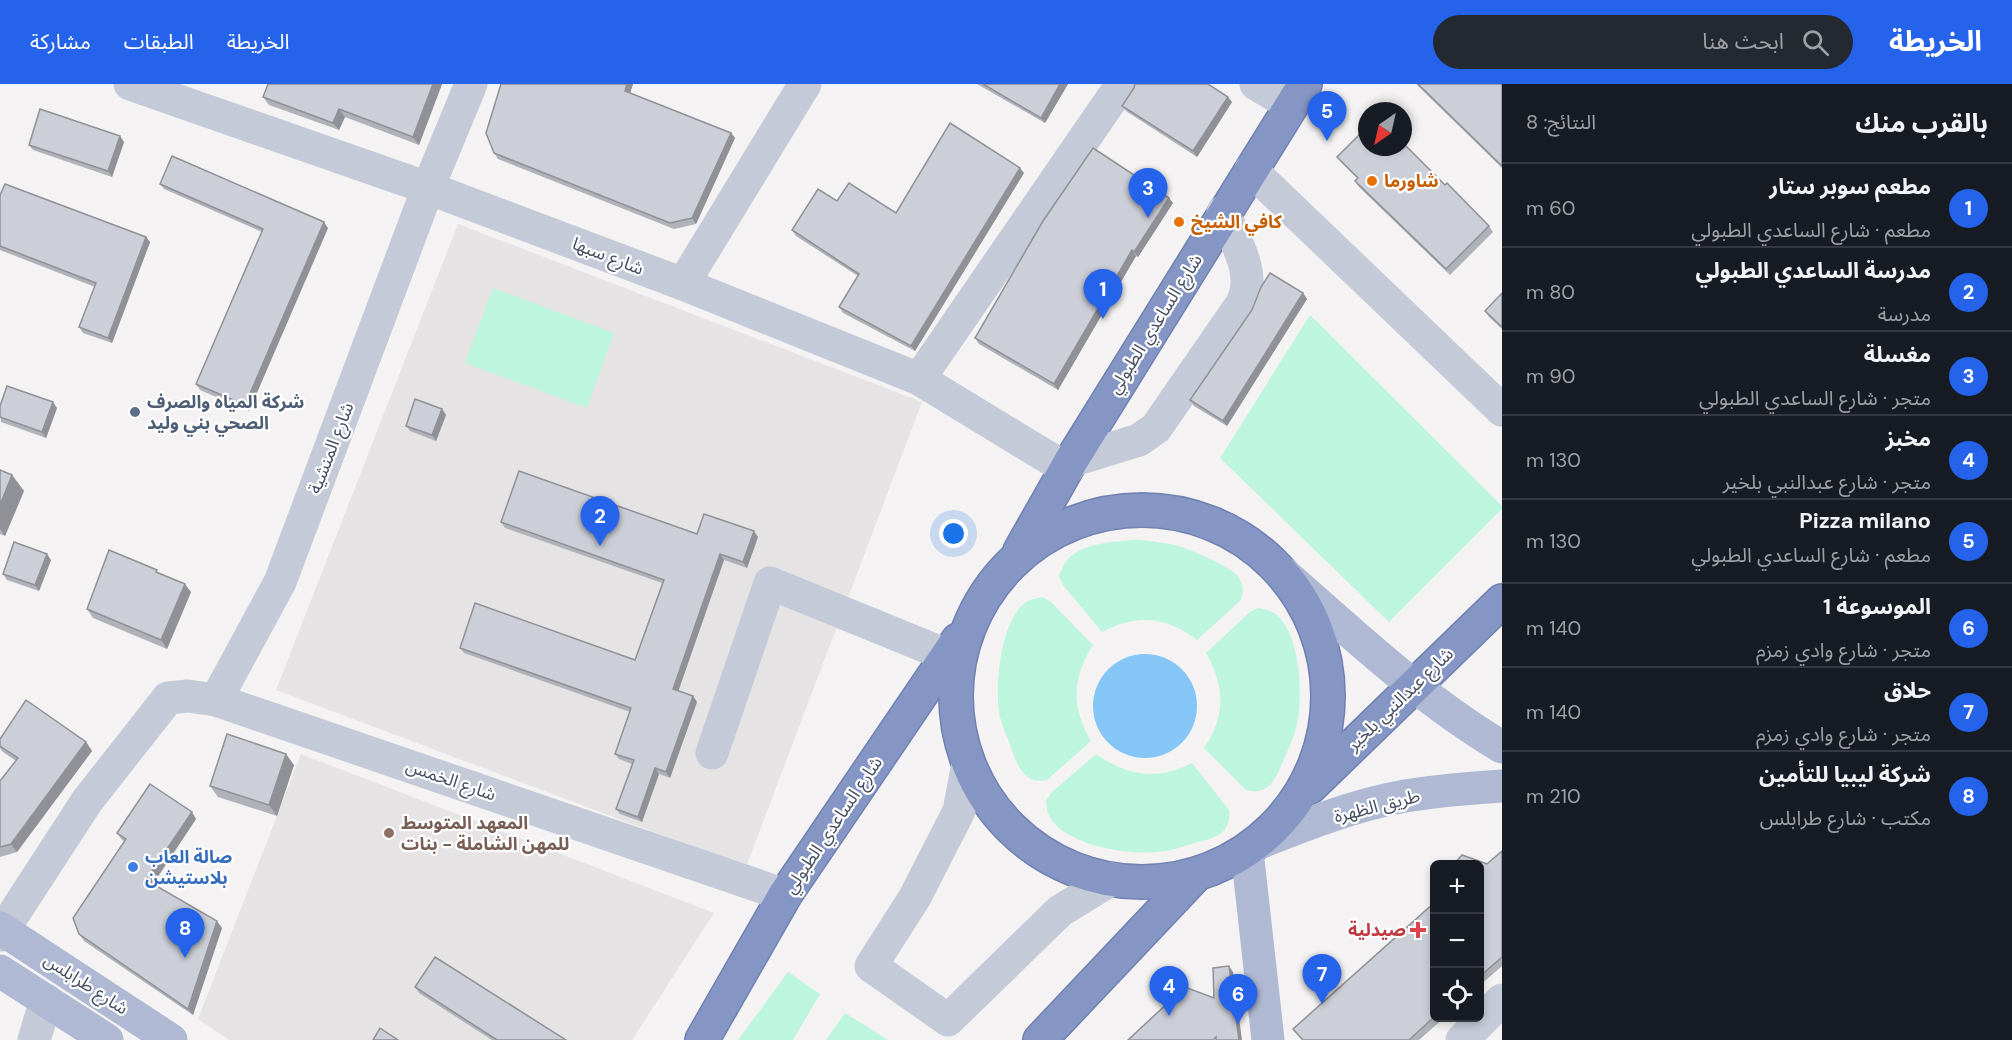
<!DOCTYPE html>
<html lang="ar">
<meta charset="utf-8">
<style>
body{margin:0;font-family:"DM Sans","Noto Sans Arabic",sans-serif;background:#242831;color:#f1f3f6;direction:rtl}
.controls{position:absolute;right:18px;bottom:18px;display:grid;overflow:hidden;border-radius:9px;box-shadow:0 3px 9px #0003}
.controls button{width:54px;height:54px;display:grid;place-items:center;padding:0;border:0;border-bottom:2px solid #363941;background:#171b24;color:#f1f3f6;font:30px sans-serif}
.compass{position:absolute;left:1358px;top:18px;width:54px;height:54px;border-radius:50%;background:#171b24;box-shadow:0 3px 9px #0003;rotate:214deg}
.you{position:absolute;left:954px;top:450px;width:21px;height:21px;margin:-15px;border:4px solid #fff;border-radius:50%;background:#1a73e8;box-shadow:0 0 0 9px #1a73e833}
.badge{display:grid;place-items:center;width:39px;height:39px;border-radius:50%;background:#2563eb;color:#fff;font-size:20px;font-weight:700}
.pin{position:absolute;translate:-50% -50px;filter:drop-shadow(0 2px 3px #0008)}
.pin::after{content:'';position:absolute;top:32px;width:21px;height:18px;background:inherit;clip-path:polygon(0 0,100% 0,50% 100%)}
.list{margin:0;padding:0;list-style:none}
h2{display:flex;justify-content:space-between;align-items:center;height:78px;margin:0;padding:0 24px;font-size:26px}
h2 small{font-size:20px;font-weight:400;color:#9ea1a6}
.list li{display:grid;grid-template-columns:39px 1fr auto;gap:18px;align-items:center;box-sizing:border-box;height:84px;padding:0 24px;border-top:2px solid #363941}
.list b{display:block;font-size:22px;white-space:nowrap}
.list p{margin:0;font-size:20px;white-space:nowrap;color:#9ea1a6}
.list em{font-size:20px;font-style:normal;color:#9ea1a6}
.icon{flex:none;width:33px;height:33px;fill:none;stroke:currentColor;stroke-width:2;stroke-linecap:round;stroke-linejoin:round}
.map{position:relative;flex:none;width:1502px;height:956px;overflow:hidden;direction:ltr}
header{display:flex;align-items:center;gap:36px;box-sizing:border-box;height:84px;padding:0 30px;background:#2563eb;color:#fff}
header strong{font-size:28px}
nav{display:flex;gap:33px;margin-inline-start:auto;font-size:21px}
.search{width:420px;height:54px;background:#242831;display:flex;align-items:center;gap:15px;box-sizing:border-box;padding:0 21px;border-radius:33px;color:#9ea1a6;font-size:22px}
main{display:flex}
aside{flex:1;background:#171b24}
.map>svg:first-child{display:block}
.education{fill:#e5e3e4}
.green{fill:#bdf5df}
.water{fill:#86c6f6}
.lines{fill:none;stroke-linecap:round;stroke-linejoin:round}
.highway-casing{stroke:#7081b1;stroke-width:36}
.minor{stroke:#c4cad7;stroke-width:33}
.major{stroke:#afb9d3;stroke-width:33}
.highway{stroke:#8596c5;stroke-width:33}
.wall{fill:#b0b2ba}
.shaded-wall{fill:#909197}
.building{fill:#cdcfd8;stroke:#909197;stroke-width:1.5}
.food-dot{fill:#e8710a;stroke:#fff;stroke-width:2}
.service-dot{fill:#5c6f8a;stroke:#fff;stroke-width:2}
.education-dot{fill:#8d6e63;stroke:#fff;stroke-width:2}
.shop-dot{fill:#3f7fe0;stroke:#fff;stroke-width:2}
.health-dot{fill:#e0444e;stroke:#fff;stroke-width:2}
.labels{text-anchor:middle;stroke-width:4.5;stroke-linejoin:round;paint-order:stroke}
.food-label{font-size:18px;font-weight:bold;fill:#c56008;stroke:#fff;text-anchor:start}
.street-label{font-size:18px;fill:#474f62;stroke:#fff}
.service-label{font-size:18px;font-weight:bold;fill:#4e5e75;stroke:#fff;text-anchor:start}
.education-label{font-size:18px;font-weight:bold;fill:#785e54;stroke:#fff;text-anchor:start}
.shop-label{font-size:18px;font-weight:bold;fill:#366cbe;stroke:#fff;text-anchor:start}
.health-label{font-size:18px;font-weight:bold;fill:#be3a42;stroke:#fff;text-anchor:end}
</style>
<header>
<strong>الخريطة</strong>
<div class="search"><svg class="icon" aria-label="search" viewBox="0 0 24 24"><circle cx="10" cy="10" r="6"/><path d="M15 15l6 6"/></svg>ابحث هنا</div>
<nav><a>الخريطة</a><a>الطبقات</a><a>مشاركة</a></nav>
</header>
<main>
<aside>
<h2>بالقرب منك<small>النتائج: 8</small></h2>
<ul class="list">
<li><span class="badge">1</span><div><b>مطعم سوبر ستار</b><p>مطعم · شارع الساعدي الطبولي</p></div><em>60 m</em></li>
<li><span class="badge">2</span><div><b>مدرسة الساعدي الطبولي</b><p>مدرسة</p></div><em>80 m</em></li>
<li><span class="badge">3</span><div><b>مغسلة</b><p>متجر · شارع الساعدي الطبولي</p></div><em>90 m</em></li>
<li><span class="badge">4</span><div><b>مخبز</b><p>متجر · شارع عبدالنبي بلخير</p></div><em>130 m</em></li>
<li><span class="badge">5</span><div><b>Pizza milano</b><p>مطعم · شارع الساعدي الطبولي</p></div><em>130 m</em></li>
<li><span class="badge">6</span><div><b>الموسوعة 1</b><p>متجر · شارع وادي زمزم</p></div><em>140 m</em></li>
<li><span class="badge">7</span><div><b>حلاق</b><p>متجر · شارع وادي زمزم</p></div><em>140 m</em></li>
<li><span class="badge">8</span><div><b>شركة ليبيا للتأمين</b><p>مكتب · شارع طرابلس</p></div><em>210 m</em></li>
</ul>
</aside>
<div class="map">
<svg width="1502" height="956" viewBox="0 0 1502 956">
<rect width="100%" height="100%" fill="#f4f2f2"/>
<!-- education -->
<g class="education">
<polygon points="458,140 922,318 746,783 276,606"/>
<polygon points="301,670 714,829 632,956 229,956 198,935"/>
</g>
<!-- green -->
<g class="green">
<polygon points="493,204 614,249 587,324 465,279"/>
<polygon points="1310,231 1502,422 1502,425 1389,538 1220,374"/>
<path d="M1136,456C1150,457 1164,458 1178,462C1190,465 1228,482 1236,490C1243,498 1244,507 1241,516L1197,556C1166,532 1136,530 1102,548L1063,501L1059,492C1061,487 1064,479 1068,475C1085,458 1114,458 1136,456Z"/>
<path d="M1043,513L1051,518L1093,561C1072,594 1071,623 1091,657L1047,696C1024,701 1017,681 1011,663C1007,652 1001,640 999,628C995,599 1001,537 1025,519C1030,515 1038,514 1043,513Z"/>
<path d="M1258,524C1264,525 1271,527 1276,530C1301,552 1303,611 1297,640C1294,652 1289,664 1284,675C1279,686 1275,700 1264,705C1258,708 1252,708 1246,706L1204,664C1226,632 1225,602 1206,569L1250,528Z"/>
<path d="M1096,670C1127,692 1158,697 1192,679L1229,726C1230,735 1228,744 1220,750C1213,755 1202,757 1194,759C1182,763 1170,767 1158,768C1128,771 1069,762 1051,735C1047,730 1047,723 1046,717L1051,709Z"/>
<polygon points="788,888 820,910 793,956 738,956"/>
<polygon points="845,929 888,956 826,956"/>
</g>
<!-- water -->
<circle class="water" cx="1145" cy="622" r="52"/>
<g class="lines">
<defs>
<g id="highway">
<circle cx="1142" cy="612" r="186"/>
<polyline points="1020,467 1071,377 1305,0"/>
<polyline points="1310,703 1502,517"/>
<polyline points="702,956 785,811 958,556"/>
<polyline points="1040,956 1197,790"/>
</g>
</defs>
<!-- highway casing -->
<use href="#highway" class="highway-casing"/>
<!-- minor -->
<g class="minor">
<polyline points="130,0 428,104 683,200 919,295 1067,385"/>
<polyline points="1256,0 1291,21"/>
<polyline points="1251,86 1502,326"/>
<polyline points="683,200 805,0"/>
<polyline points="919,295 1122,0"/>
<path d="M1071,377L1139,356L1156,344L1241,221C1258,191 1235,157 1223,128"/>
<polyline points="216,616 280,498 428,104 471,0"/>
<polyline points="712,669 770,499 949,572"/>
<polyline points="968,680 959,727 915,813 871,882 948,936 1060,827 1112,795"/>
<polyline points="0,851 87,717 168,614 188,612 216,616 785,811"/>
<polyline points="34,956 46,916"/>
<polyline points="1462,956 1502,916"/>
</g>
<!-- major -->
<g class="major">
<path d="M1283,489C1354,551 1421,615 1502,663"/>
<path d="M1256,760C1304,741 1354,721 1405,712C1437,707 1470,704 1502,702"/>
<polyline points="1247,767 1268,956"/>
<polyline points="0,844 171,956"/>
<polyline points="0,887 107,956"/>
</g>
<!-- highway -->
<use href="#highway" class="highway"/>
</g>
<!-- wall -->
<g class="wall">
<polygon points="442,0 419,61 345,33 339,46 269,21 263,13"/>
<polygon points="501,0 633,0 630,9 731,49 735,54 696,140 674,145 498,75 494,69"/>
<polygon points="977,0 1068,0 1045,39"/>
<polygon points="1416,0 1502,0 1502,84 1418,2"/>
<polygon points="1228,13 1232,18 1197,73 1126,27 1122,22"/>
<polygon points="124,58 112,93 33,66 29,61"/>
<polygon points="1337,73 1445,101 1489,142 1493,148 1450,191 1359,103 1355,97 1358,95 1341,78"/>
<polygon points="1024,89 915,267 843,229 839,223 858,192 796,152 792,146 837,117 896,129"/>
<polygon points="160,100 328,144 249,327 200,306 196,300 262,148 164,105"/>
<polygon points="0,111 146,153 150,158 112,259 83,249 79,243 95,203 0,166"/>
<polygon points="1169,114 1173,119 1138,173 1136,172 1058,306 979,260 975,254"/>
<polygon points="1303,209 1307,215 1227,342 1194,322 1190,316 1252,226"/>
<polygon points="1502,209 1502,245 1489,233 1485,227"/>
<polygon points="0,322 57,324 46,354 1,338"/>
<polygon points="442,325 446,331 436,357 410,347 406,342"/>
<polygon points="0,386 12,391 24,407 5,452 0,450"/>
<polygon points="501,438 697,450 758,453 747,484 724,476 678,607 693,612 697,618 670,694 659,690 642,738 620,730 616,725 632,680 619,675 615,670 630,628 464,569 460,564 635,576 662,499 505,444"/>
<polygon points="51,476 39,507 7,496 3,490"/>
<polygon points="159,489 191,508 167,565 93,534 87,525"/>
<polygon points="0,655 86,658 92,667 17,768 0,773 0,697 16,677 3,668 0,664"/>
<polygon points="294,681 277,732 218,713 210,702"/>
<polygon points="196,735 153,800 222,844 193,931 84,857 79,850 124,757 122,756 117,749"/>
<polygon points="1502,767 1502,882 1479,902 1479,780 1487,780"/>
<polygon points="415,903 566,956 492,956 419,909"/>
<polygon points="1434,933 1445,933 1419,956 1302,956 1293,945"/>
</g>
<!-- shaded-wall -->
<g class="shaded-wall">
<polygon points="433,0 442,0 419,61 413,53"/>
<polygon points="627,0 633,0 629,12 625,7"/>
<polygon points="1060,0 1068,0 1045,39 1041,34"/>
<polygon points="1228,13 1232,18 1197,73 1193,67"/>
<polygon points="339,25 345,33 339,46 333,39"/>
<polygon points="731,49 735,54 696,140 692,134"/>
<polygon points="120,52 124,58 112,93 108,87"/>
<polygon points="1020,84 1024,89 915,267 911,262"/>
<polygon points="1169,114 1173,119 1138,173 1134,168"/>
<polygon points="324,138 328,144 249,327 245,321"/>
<polygon points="146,153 150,158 112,259 108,254"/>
<polygon points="1132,166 1136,172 1058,306 1054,300"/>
<polygon points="1303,209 1307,215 1227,342 1223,337"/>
<polygon points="53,318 57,324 46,354 42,348"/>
<polygon points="442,325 446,331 436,357 432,351"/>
<polygon points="12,391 24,407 5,452 0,445 0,421"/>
<polygon points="754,447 758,453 747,484 743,478"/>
<polygon points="47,470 51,476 39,507 35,501"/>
<polygon points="720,470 724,476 677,611 673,605"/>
<polygon points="185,500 191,508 167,565 161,556"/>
<polygon points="693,612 697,618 670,694 666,688"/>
<polygon points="86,658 92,667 17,768 11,760"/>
<polygon points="286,670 294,681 277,732 269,721"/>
<polygon points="655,684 659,690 642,738 638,733"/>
<polygon points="192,728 196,735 151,803 146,796"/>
<polygon points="217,837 222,844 193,931 188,925"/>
<polygon points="1229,882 1233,888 1242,956 1239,956"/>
</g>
<!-- building -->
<g class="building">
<polygon points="268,0 433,0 413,53 339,25 333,39 263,13"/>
<polygon points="501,0 627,0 625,7 731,49 692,134 670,139 494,69 486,49"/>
<polygon points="983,0 1060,0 1041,34"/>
<polygon points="1135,0 1208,0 1228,13 1193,67 1122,22 1134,4"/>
<polygon points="1418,0 1502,0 1502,82"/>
<polygon points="40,25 120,52 108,87 29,61"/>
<polygon points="950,39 1020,84 911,262 839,223 859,190 792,146 818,105 837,117 849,99 896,129"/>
<polygon points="1367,43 1367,63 1403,63 1403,59 1445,101 1447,99 1489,142 1446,185 1355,97 1358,94 1337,73"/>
<polygon points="1093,64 1169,114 1134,168 1132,166 1054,300 975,254 1043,137"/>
<polygon points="172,72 324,138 245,321 196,300 263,145 160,100"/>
<polygon points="5,100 146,153 108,254 79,243 96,199 0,162 0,111"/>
<polygon points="1270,189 1303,209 1223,337 1190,316 1252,226 1261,203"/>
<polygon points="1502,209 1502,243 1485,227"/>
<polygon points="7,302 53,318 42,348 0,333 0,322"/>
<polygon points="415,315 442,325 432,351 406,342"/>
<polygon points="0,386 12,391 0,421"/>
<polygon points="519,387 697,450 704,430 754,447 743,478 720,470 673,605 693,612 666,688 655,684 638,733 616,725 634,676 615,670 631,624 460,564 475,519 635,576 664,496 501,438"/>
<polygon points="14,458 47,470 35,501 3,490"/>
<polygon points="109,466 157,486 156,488 185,500 161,556 87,525"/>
<polygon points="26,616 86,658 11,760 0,763 0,697 18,674 0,662 0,655"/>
<polygon points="227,650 286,670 269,721 210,702"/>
<polygon points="150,700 192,728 146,796 217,837 188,925 79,850 73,834 126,755 117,749"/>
<polygon points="1502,767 1502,873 1479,893 1479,780 1454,780 1462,771 1487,780"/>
<polygon points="1434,819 1434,933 1409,956 1303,956 1293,945"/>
<polygon points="435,873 566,956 497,956 415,903"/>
<polygon points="1229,882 1239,956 1216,956 1216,953 1213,956 1128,956 1185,903 1214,914 1213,884"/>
<polygon points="380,944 398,956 373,956"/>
</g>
<!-- markers -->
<g class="food-dot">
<circle cx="1372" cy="97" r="6"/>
<circle cx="1179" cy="138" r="6"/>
</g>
<circle class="service-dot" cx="135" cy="328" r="6"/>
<circle class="education-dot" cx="389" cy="749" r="6"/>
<circle class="shop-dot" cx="133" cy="783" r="6"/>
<path class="health-dot" d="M1415 837h6v6h6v6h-6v6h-6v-6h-6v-6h6z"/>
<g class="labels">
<!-- food labels -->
<g class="food-label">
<text x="1384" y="103">شاورما</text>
<text x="1191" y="144">كافي الشيخ</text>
</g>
<!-- street labels -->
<g class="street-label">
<text transform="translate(608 172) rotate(21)" y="6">شارع سبها</text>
<text transform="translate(1155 240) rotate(-58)" y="6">شارع الساعدي الطبولي</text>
<text transform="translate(331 364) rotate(-69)" y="6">شارع المنشية</text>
<text transform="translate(1400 615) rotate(-44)" y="6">شارع عبدالنبي بلخير</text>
<text transform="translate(451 696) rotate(19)" y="6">شارع الخمس</text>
<text transform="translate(1377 722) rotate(-14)" y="6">طريق الظهرة</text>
<text transform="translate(833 741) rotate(-56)" y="6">شارع الساعدي الطبولي</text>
<text transform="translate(86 900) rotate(33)" y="6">شارع طرابلس</text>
</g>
<!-- service labels -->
<g class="service-label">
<text x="147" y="324">شركة المياه والصرف<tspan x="147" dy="21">الصحي بني وليد</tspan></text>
</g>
<!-- education labels -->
<g class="education-label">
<text x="401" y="745">المعهد المتوسط<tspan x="401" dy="21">للمهن الشاملة - بنات</tspan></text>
</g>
<!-- shop labels -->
<g class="shop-label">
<text x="145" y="779">صالة العاب<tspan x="145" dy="21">بلاستيشن</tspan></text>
</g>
<!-- health labels -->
<g class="health-label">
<text x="1406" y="852">صيدلية</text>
</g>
</g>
</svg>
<div class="controls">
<button>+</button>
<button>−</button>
<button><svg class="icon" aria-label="locate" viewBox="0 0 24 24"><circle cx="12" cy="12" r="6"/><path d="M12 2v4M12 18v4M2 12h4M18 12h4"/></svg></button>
</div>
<svg class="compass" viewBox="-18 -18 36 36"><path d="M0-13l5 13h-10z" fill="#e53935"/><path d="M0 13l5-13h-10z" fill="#9ea1a6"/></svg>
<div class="you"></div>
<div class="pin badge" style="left:1103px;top:235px">1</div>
<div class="pin badge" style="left:600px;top:462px">2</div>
<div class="pin badge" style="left:1148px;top:134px">3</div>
<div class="pin badge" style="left:1169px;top:932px">4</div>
<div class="pin badge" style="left:1327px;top:57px">5</div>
<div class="pin badge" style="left:1238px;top:940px">6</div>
<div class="pin badge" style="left:1322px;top:920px">7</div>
<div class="pin badge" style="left:185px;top:874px">8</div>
</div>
</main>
